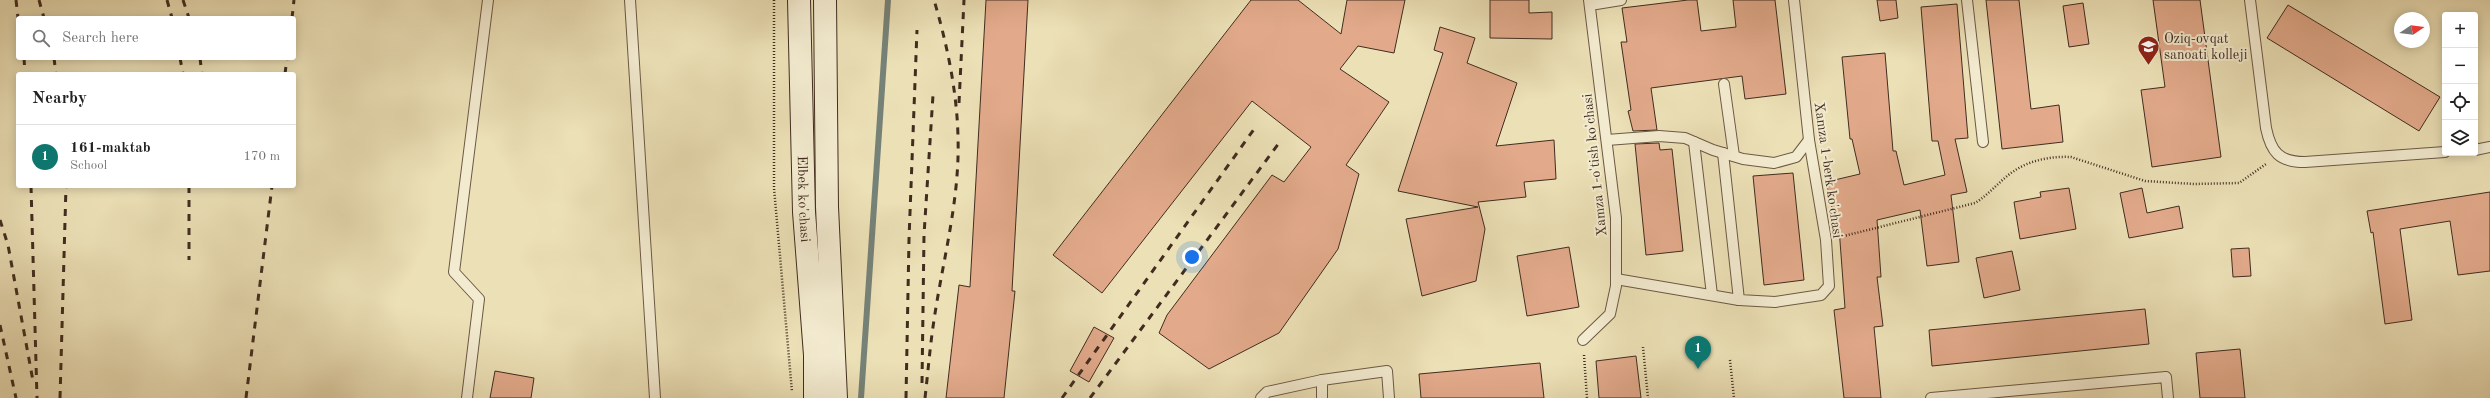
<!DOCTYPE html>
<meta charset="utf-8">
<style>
body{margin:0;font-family:"Old Standard TT",serif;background:#f6f6f6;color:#222}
.controls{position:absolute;right:12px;top:12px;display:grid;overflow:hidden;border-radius:4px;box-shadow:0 2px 10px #0003}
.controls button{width:36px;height:36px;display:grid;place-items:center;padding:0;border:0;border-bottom:1px solid #e0e0e0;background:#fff;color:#222;font:20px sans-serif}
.compass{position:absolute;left:2394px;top:12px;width:36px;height:36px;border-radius:50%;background:#fff;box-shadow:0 2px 10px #0003;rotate:77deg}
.you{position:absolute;left:1192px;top:257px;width:14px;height:14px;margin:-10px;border:3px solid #fff;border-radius:50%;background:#1a73e8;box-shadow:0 0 0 6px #1a73e833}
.badge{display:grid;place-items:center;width:26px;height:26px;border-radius:50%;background:#0f766e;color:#fff;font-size:13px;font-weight:700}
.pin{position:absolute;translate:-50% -33px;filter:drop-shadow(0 1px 2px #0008)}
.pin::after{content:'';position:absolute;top:21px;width:14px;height:12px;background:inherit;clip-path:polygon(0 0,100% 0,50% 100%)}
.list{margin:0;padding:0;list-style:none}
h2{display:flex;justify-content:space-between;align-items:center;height:52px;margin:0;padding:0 16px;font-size:17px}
h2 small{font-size:13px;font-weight:400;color:#767676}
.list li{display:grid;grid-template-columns:26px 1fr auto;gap:12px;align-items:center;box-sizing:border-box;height:64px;padding:0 16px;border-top:1px solid #e0e0e0}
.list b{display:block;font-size:15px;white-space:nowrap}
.list p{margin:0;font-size:13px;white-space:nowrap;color:#767676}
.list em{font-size:13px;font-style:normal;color:#767676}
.icon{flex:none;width:22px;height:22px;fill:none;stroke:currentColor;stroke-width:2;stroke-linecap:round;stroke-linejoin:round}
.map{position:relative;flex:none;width:2490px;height:398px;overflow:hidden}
.search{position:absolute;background:#fff;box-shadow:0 2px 10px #0003;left:16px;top:16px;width:280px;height:44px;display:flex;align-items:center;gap:10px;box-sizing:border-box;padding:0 14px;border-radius:4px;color:#767676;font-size:15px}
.panel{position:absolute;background:#fff;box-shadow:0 2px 10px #0003;left:16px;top:72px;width:280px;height:116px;border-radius:4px}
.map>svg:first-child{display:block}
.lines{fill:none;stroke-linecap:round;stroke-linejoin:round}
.stream{stroke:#768278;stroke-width:6}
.building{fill:#e2aa8b;stroke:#412c1f}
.service-casing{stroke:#6c5945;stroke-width:12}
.secondary-casing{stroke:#412c1f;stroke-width:24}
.path{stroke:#412c1f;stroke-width:2.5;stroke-dasharray:1 2;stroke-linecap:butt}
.service{stroke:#f3ebd0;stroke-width:10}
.secondary{stroke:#f3ebd0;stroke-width:22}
.rail{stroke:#412c1f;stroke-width:3;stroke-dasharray:7 7;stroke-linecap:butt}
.labels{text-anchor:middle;stroke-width:4;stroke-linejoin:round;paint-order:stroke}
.poi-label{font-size:14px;fill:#412c1f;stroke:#f3ebd0;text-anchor:start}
.street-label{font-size:14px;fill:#412c1f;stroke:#f3ebd0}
</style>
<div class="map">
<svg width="2490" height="398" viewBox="0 0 2490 398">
<rect width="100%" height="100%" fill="#ece0b6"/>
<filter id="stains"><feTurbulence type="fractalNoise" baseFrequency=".005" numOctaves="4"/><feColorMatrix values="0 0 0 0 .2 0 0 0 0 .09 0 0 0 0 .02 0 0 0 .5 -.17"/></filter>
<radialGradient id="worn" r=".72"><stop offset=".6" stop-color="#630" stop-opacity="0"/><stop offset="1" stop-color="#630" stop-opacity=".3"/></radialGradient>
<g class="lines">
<!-- stream -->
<polyline class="stream" points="861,398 888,0"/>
</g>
<!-- building -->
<g class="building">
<polygon points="986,0 1028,0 1012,291 1015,291 1004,398 946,398 959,285 970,287"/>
<polygon points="1251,0 1298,0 1341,34 1347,0 1405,0 1394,53 1358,46 1340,69 1389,102 1346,165 1359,174 1338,249 1279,333 1209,369 1159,333 1167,315 1272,175 1284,182 1311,147 1252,101 1102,293 1053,255"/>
<polygon points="1490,0 1529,0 1529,13 1552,12 1552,39 1490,38"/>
<polygon points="1688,0 1697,0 1701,31 1736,27 1733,0 1775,0 1786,94 1745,99 1742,76 1651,88 1657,130 1633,131 1628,111 1631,110 1621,42 1627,42 1622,8"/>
<polygon points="1877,0 1896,0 1898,18 1880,21"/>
<polygon points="1986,0 2019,0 2031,109 2059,105 2063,142 2002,149"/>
<polygon points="2153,0 2200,0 2221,157 2152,167 2141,90 2165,87"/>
<polygon points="2083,3 2089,44 2069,47 2063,6"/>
<polygon points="1957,4 1968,138 1955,139 1967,192 1951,195 1959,262 1927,266 1920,210 1877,220 1881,277 1877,277 1883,326 1874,327 1881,398 1844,398 1834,310 1845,308 1839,228 1837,229 1826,182 1860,174 1852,139 1850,139 1842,57 1885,53 1893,151 1896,151 1904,185 1945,175 1938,141 1932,141 1921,7"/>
<polygon points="2288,5 2440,97 2419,131 2267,38"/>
<polygon points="1440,27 1475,38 1467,63 1517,83 1496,146 1554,140 1556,179 1524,182 1526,197 1478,202 1485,229 1476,281 1422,296 1406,219 1478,207 1398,191 1443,53 1434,50"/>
<polygon points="1659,143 1660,150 1672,149 1683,251 1646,255 1635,144"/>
<polygon points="1793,173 1804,280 1764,285 1753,176"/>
<polygon points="2069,188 2076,229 2020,239 2014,202 2041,197 2040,192"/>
<polygon points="2142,188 2147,213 2179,206 2183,228 2129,238 2120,193"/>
<polygon points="2490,192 2490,271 2458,275 2450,221 2400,229 2412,320 2385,324 2373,232 2371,233 2367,211"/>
<polygon points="1569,247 1579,307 1527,316 1517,256"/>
<polygon points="2249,248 2251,276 2233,277 2231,249"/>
<polygon points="2012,251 2020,290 1984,298 1976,258"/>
<polygon points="2145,309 2149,344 1932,366 1929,330"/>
<polygon points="1094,327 1114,338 1089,382 1070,371"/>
<polygon points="2240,349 2245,398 2200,398 2196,353"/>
<polygon points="1636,356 1641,398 1599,398 1596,361"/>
<polygon points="1540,363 1544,398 1421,398 1419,374"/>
<polygon points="495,371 534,378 531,398 490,398"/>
</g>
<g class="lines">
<defs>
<g id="service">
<polyline points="630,0 655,398"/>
<polyline points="1967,0 1983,142"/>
<path d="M2250,0L2266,128C2271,152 2279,162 2305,162L2445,152"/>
<polyline points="1590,5 1621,0"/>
<polyline points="1724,84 1734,156"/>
<polyline points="1607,140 1659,136 1685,138 1713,150 1743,159 1774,163 1796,157 1809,140"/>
<polyline points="1694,142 1712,295"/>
<polyline points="2475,150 2490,147"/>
<polyline points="1723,153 1739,300 1775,302 1821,295 1829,286 1826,240 1809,140 1794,0"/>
<polyline points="1616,279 1739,300"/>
<polyline points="1583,340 1610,314 1616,286 1616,218 1589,0"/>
<polyline points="467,398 479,299 454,272 488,0"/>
<polyline points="1261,398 1267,392 1322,380"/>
<polyline points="1322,398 1322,380 1387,371 1389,398"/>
<polyline points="1931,398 2166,377 2168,398"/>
</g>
<g id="secondary">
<path id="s1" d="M799,0L804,212L815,355V398"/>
<polyline points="825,0 827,207 836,398"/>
</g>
</defs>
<!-- service casing -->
<use href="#service" class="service-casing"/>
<!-- secondary casing -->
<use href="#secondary" class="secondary-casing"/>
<!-- path -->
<g class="path">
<polyline points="774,0 774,188 792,392"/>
<path d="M1840,237L1975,203C1990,194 2000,180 2014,171C2030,160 2052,156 2071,157L2145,181L2194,184L2239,183L2266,164"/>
<polyline points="1643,347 1648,398"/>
<polyline points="1584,355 1587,398"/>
<polyline points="1730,360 1734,398"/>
</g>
<!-- service -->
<use href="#service" class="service"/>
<!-- secondary -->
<use href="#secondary" class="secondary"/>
<!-- rail -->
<g class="rail">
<polyline points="16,0 18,18"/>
<polyline points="39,0 44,18"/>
<polyline points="167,0 172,18"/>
<polyline points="183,0 189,18"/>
<polyline points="292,18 294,0"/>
<polyline points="24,58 25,74"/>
<polyline points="54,58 56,74"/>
<polyline points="180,58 183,74"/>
<polyline points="200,58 202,74"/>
<polyline points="285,74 287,58"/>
<polyline points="959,103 964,0"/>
<polyline points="31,186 37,398"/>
<polyline points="189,186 189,260"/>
<polyline points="0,220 8,245 33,381"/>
<polyline points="0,325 16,398"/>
<polyline points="922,383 924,235 933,95"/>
<polyline points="60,398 66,186"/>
<polyline points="246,398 272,186"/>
<polyline points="906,398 909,239 917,30"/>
<path d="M925,398C928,372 930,346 934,320C943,259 960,199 958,137C957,91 947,44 934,0"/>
<polyline points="1062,398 1257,125"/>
<polyline points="1090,398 1279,143"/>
</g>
</g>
<!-- icons -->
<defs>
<symbol id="university-pin" viewBox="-11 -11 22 30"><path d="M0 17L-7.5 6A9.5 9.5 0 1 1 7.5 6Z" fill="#8f2418" stroke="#f3ebd0"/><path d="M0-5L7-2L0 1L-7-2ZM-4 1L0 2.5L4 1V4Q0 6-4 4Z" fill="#fff"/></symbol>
</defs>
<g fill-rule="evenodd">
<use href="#university-pin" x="2136" y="34" width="25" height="34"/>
</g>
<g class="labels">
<!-- poi labels -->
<g class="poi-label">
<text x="2164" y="43">Oziq-ovqat<tspan x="2164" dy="16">sanoati kolleji</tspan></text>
</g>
<!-- street labels -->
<g class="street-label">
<text transform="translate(1594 165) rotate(-96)" y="5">Xamza 1-o'tish ko'chasi</text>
<text transform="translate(1829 170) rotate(82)" y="5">Xamza 1-berk ko'chasi</text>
<text dy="5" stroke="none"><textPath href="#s1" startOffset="199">Elbek ko'chasi</textPath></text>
</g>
</g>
<rect width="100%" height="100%" filter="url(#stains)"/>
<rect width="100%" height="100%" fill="url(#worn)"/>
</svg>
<div class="controls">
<button>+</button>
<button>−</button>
<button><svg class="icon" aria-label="locate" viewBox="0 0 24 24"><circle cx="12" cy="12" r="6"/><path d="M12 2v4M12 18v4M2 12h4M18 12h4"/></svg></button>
<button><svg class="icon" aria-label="layers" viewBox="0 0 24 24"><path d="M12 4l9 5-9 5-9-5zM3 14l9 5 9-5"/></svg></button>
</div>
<svg class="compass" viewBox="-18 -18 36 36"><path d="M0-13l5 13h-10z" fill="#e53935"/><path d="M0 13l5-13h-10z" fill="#767676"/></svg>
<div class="you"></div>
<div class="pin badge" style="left:1698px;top:369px">1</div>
<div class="search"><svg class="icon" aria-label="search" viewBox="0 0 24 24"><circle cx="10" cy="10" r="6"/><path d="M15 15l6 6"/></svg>Search here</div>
<section class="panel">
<h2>Nearby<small></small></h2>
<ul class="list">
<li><span class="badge">1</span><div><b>161-maktab</b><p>School</p></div><em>170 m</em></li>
</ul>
</section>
</div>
